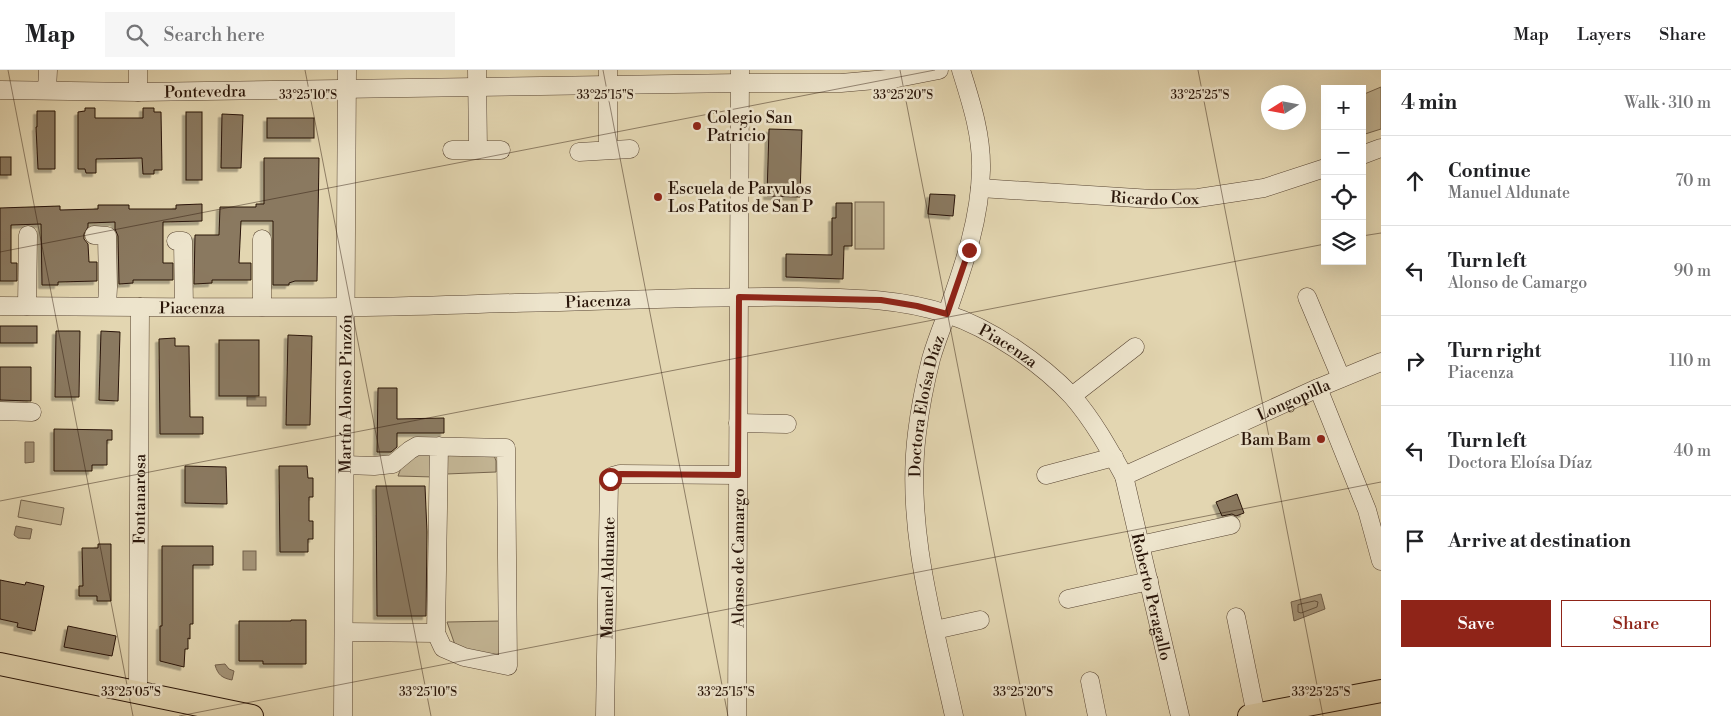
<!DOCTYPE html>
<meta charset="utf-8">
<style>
body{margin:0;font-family:"Libre Bodoni",serif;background:#f6f6f6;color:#202124}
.controls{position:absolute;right:15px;top:15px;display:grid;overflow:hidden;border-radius:0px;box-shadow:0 5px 20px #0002}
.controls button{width:45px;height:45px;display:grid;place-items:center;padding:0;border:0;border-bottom:1px solid #e0e0e0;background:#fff;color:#202124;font:25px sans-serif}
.compass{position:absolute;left:1261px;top:15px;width:45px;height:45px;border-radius:50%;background:#fff;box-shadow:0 5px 20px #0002;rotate:259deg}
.stop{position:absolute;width:15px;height:15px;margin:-11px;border:4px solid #8f2418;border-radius:50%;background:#fff}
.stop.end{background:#8f2418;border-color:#fff;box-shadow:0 1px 5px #0008}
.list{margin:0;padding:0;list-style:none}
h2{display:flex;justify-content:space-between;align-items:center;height:65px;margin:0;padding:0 20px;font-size:21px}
h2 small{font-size:16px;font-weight:400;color:#757577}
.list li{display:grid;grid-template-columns:32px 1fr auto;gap:15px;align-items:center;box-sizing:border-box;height:90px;padding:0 20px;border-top:1px solid #e0e0e0}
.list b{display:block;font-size:19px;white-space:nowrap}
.list p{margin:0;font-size:16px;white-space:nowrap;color:#757577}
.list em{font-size:16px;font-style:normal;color:#757577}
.actions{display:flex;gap:10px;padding:15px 20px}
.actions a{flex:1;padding:11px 0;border:1px solid #8f2418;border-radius:0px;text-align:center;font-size:18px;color:#8f2418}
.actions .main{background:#8f2418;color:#fff}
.icon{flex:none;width:28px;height:28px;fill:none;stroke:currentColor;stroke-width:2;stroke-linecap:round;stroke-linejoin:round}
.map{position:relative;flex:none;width:1381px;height:646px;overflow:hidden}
header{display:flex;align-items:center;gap:30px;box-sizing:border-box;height:70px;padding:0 25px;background:#fff;border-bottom:1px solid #e0e0e0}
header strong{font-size:24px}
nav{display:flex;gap:28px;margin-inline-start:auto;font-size:18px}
.search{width:350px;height:45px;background:#f6f6f6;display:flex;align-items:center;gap:12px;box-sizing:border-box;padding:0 18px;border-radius:0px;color:#757577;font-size:19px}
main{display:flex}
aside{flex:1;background:#fff}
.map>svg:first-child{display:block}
.green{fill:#c3b594;stroke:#76654e}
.water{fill:#a49478;stroke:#73614c}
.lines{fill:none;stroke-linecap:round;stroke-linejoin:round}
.shore{stroke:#665440;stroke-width:1}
.building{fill:#8a7960;stroke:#291509;filter:url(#shadow)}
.minor-casing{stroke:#584533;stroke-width:19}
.major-casing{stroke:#291509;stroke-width:24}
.minor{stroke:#ede4cc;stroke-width:18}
.major{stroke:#e3d6b1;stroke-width:22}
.route{stroke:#8f2418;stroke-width:6}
.ticks{fill:none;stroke:#291509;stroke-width:1;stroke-opacity:0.45}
.poi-dot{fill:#8f2418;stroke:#ede4cc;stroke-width:2}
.labels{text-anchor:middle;stroke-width:5;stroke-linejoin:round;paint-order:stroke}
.street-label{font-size:16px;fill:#291509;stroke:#ede4cc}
.poi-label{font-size:16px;fill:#291509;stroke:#ede4cc;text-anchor:start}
.ticks-label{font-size:12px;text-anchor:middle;fill:#291509;stroke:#ede4cc;stroke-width:5;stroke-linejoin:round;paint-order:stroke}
</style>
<header>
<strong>Map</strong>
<div class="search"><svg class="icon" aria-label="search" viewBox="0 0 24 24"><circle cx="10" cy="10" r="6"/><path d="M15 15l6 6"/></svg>Search here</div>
<nav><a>Map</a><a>Layers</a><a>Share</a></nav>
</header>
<main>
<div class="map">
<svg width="1381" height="646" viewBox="0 0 1381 646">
<defs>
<filter id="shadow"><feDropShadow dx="-3.5" dy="3.5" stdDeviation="0" flood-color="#0004"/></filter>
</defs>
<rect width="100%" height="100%" fill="#e3d6b1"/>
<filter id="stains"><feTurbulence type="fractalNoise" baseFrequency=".004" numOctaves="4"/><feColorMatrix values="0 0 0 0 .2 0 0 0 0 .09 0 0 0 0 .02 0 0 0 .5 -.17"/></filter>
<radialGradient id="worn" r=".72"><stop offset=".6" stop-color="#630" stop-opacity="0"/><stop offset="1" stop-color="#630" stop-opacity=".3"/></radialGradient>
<!-- green -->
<g class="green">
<polygon points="1381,17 1381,59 1362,65 1362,25"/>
<rect x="855" y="132" width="29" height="47"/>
<path d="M434,381V407L398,406C407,381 410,384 434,381Z"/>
<polygon points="493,382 496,391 496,402 446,404 445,384"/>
<polygon points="21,430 64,438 61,455 18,447"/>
<polygon points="501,551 499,588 466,583 455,575 447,552"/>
</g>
<!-- water -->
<g class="water">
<rect x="247" y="327" width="19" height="9"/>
<polygon points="25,372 34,372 34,392 25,393"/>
<polygon points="16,456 32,459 30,469 18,468 14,465"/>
<rect x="243" y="481" width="13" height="19"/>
<polygon points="1321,524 1325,539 1294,551 1291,532"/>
<path d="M225,594L229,599L234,601L232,610C222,608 218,605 215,595Z"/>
</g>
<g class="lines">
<!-- shore -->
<polygon class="shore" points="1315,531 1318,532 1317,537 1301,543 1298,542 1298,535"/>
</g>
<!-- building -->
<g class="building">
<polygon points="85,38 95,38 95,48 143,48 143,38 154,38 154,42 161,42 162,100 154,100 154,104 143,104 142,88 96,89 96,103 86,103 85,99 78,99 78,42 85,41"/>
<polygon points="37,41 55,41 55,99 38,99 36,57 37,57"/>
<rect x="186" y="42" width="16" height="68"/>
<polygon points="222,44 243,45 241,98 221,98"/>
<rect x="267" y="48" width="47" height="20"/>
<polygon points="769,59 802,60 800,127 767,126"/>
<rect x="0" y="87" width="11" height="18"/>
<polygon points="264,88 319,88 317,211 295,211 289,213 289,215 273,215 273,151 241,151 239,193 251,193 251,210 212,210 212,213 194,214 195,165 219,165 220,137 256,137 256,134 264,134"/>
<polygon points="930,124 955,125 953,146 928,144"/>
<polygon points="836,133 852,133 852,176 844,176 843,209 786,207 786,184 832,185 832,148 836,148"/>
<polygon points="202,134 202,151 163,152 163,193 173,193 173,210 133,210 133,213 119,214 118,166 115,159 115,152 88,153 88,157 84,164 84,169 88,174 89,192 97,192 97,211 58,212 58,215 42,215 41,154 11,155 11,193 17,193 17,211 0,211 0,138 60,136 60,140 98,139 98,135 129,135 129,139 176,139 176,135"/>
<rect x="0" y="256" width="37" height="17"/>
<polygon points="56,261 80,261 79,327 55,327"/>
<polygon points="101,261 120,262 118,331 99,330"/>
<polygon points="288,265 312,266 310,355 286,355"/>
<polygon points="175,268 175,276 189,276 190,347 203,347 203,364 160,364 159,269"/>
<rect x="219" y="270" width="40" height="56"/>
<polygon points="0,297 31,297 31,331 0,330"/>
<polygon points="378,318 397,318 397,349 444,348 444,363 397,363 397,377 391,382 377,382"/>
<polygon points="54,359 112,360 112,370 107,370 107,395 92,395 92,401 54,401"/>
<polygon points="185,396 226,397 227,434 185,433"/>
<polygon points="279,396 307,396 308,408 313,408 313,427 309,427 309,451 313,451 313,469 308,469 308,482 280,482"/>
<polygon points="376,416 425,416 427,462 426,546 377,546"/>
<polygon points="1237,424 1244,443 1236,446 1232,444 1222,446 1216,432"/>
<polygon points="98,474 111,474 111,531 97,531 97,526 79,526 79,516 83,516 82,478 98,478"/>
<polygon points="162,476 213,476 213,495 193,495 193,554 190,554 190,569 188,568 188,579 185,579 184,597 160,591 160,556 162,556"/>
<polygon points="0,510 25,515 26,512 44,516 35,561 17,557 18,553 0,549"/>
<polygon points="291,550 306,550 306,594 263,594 263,591 239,591 239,551 291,551"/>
<polygon points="68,556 116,566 112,586 64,577"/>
</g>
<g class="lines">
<defs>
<g id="minor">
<polyline points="138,0 138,22"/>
<polyline points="477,0 478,80"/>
<polyline points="608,0 608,79"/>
<path id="s1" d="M0,20L138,22L740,13H841L898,8L939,0"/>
<polyline points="47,20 48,0"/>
<polyline points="452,80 501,80"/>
<polyline points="579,82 630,79"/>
<polyline points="1362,85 1381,78"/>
<path id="s2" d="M980,118L1152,129L1198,128L1264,118L1325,98"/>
<polyline points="94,165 107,166 108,217 107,236"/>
<polyline points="176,171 183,171 184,237"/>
<polyline points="1307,227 1341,308"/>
<path id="s3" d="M0,236C114,237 228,238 342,237C414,237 487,233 559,232C639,229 719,226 799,227C849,228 899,228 947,244C990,258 1041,293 1072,326C1093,350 1109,379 1124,406L1180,646"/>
<polyline points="27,236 28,165"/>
<polyline points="262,237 262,169"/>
<polyline points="1318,318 1367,440 1381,491"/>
<polyline points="1072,326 1135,277"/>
<polyline points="0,341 32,342"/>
<polyline points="738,353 787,354"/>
<polyline points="345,395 374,396 393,394 410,380 417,376 506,378 508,596 464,587 443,578 436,563 439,376"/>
<polyline points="1046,405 1114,387"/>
<path id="s4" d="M1124,406L1318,318L1381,292"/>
<polyline points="1140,475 1231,455"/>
<polyline points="1068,529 1149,511"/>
<polyline points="1236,547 1256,645"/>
<polyline points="935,560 980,550"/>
<polyline points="344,562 436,563"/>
<polyline points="1090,611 1097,646"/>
<path id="s5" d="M138,623L140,237"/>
<path id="s6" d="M343,646L347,0"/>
<path id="s7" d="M605,646L609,412L613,406L620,404L737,405"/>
<path id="s8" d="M737,646L740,0"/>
<path id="s9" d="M954,646C934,554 905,458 917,363C920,338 925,313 931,289C935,275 940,262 945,249C962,200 980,152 981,100C982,65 971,32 961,0"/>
</g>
<g id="major">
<polyline points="0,594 252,646"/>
<polyline points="1249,646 1381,621"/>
</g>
</defs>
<!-- minor casing -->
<use href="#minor" class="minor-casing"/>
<!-- major casing -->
<use href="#major" class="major-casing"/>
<!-- minor -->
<use href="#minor" class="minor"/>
<!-- major -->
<use href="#major" class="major"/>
</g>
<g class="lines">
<!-- route -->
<polyline class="route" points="610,409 620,404 738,405 739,227 881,230 917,236 947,244 969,180"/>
</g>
<!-- ticks -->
<path class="ticks" d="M8,0L133,646M305,0L431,646M603,0L728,646M900,0L1026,646M1198,0L1323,646M1362,166L1381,163M0,182L935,0M0,431L1325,174M179,646L1381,412"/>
<!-- markers -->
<g class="poi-dot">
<circle cx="697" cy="56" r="5"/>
<circle cx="658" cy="127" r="5"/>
<circle cx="1321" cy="369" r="5"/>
</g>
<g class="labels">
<!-- street labels -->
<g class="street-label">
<text dy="6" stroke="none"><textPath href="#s1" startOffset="205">Pontevedra</textPath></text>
<text dy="6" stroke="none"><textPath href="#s2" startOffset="175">Ricardo Cox</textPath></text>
<text dy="6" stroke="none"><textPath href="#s3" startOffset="598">Piacenza</textPath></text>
<text dy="6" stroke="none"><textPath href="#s3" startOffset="192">Piacenza</textPath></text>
<text dy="6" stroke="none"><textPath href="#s3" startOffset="1018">Piacenza</textPath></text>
<text dy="6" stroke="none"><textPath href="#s6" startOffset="322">Martín Alonso Pinzón</textPath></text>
<text dy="6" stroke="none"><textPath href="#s4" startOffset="186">Longopilla</textPath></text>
<text dy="6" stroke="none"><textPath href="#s9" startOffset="315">Doctora Eloísa Díaz</textPath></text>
<text dy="6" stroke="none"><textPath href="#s5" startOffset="194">Fontanarosa</textPath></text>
<text dy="6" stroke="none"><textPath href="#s8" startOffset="158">Alonso de Camargo</textPath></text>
<text dy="6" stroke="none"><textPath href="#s7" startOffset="138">Manuel Aldunate</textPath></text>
<text dy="6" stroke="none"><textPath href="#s3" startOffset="1319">Roberto Peragallo</textPath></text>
</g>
<!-- poi labels -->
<g class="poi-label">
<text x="707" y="53">Colegio San<tspan x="707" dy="18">Patricio</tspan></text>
<text x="668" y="124">Escuela de Parvulos<tspan x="668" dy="18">Los Patitos de San P</tspan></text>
<text x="1311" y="375" text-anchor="end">Bam Bam</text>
</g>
</g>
<g class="ticks-label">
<text x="308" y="29">33°25'10"S</text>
<text x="605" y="29">33°25'15"S</text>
<text x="903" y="29">33°25'20"S</text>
<text x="1200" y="29">33°25'25"S</text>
<text x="131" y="626">33°25'05"S</text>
<text x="428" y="626">33°25'10"S</text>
<text x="726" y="626">33°25'15"S</text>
<text x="1023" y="626">33°25'20"S</text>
<text x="1321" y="626">33°25'25"S</text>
</g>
<rect width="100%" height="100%" filter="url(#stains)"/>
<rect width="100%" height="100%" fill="url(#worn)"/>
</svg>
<div class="controls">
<button>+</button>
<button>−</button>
<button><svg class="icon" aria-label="locate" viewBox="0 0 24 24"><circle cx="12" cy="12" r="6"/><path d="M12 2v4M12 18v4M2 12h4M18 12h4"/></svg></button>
<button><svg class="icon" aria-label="layers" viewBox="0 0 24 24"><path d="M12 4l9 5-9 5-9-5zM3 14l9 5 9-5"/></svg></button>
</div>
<svg class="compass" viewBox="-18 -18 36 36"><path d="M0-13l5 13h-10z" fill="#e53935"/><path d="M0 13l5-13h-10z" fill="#757577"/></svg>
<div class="stop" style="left:610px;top:409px"></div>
<div class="stop end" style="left:969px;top:180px"></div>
</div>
<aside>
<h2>4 min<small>Walk · 310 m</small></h2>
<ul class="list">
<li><svg class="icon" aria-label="ahead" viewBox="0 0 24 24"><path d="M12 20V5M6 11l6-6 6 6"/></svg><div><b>Continue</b><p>Manuel Aldunate</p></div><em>70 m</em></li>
<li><svg class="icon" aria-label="left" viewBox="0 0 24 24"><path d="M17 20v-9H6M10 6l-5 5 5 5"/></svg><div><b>Turn left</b><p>Alonso de Camargo</p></div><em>90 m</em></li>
<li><svg class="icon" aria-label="right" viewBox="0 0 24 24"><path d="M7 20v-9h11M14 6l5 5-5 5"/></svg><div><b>Turn right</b><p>Piacenza</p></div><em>110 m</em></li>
<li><svg class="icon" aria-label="left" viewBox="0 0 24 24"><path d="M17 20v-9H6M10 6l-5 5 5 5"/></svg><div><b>Turn left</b><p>Doctora Eloísa Díaz</p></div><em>40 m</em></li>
<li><svg class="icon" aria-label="arrive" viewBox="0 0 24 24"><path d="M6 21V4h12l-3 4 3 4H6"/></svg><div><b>Arrive at destination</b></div></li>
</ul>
<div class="actions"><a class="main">Save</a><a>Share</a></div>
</aside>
</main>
